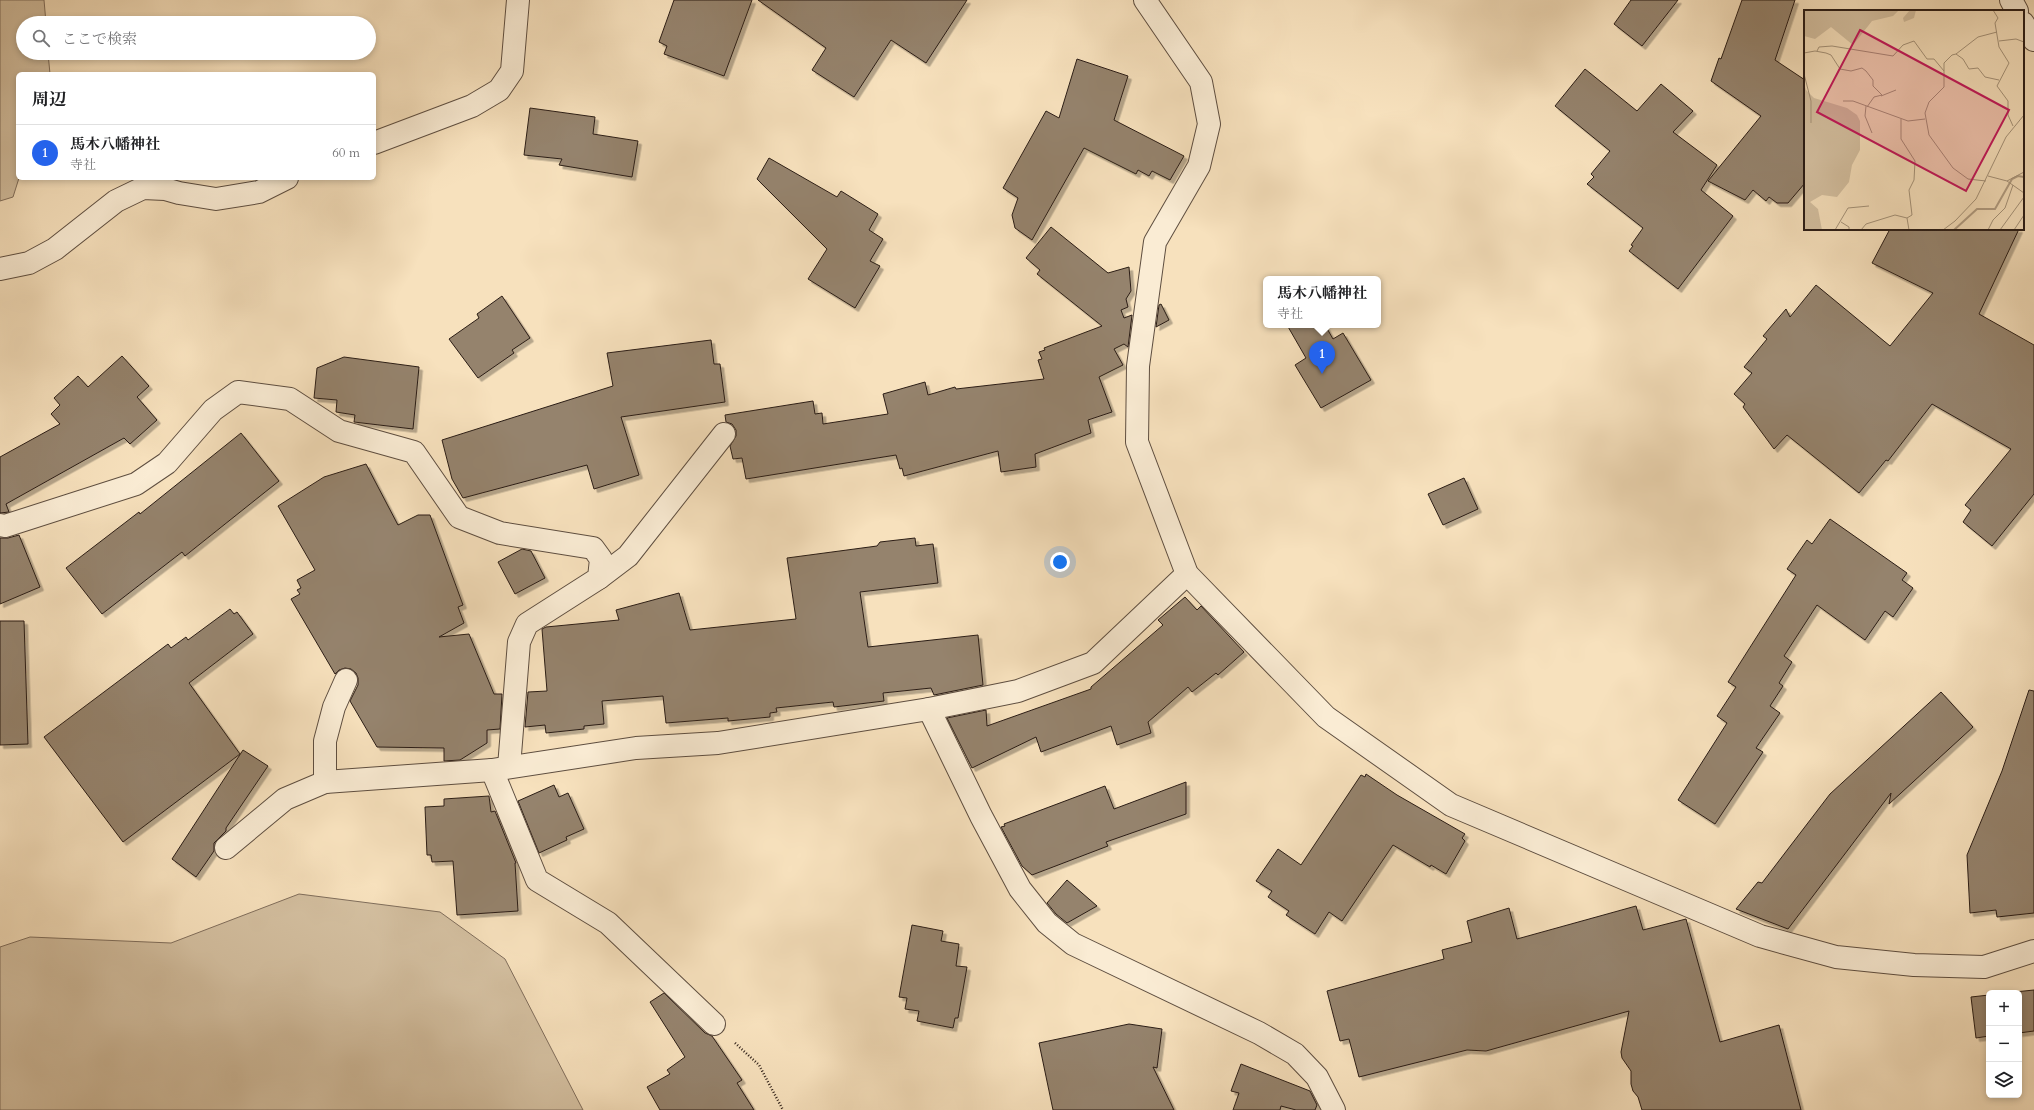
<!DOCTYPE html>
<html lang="ja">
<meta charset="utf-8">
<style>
body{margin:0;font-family:Cardo,"Noto Serif JP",serif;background:#f2f2f2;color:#202124}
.controls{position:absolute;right:12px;bottom:12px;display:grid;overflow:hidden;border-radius:6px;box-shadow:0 2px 6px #0003}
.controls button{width:36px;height:36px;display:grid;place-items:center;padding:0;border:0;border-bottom:1px solid #e0e0e0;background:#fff;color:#202124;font:20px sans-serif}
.you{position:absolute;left:1060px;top:562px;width:14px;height:14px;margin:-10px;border:3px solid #fff;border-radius:50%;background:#1a73e8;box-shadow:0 0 0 6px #1a73e833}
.badge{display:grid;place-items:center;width:26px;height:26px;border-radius:50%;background:#2563eb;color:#fff;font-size:13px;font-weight:700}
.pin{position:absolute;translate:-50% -33px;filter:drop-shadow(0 1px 2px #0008)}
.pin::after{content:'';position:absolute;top:21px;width:14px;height:12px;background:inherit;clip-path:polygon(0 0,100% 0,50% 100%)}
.popup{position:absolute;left:1263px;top:276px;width:118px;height:52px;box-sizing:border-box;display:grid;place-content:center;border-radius:6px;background:#fff;filter:drop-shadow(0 1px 3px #0005);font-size:13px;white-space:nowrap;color:#757577}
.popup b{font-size:15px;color:#202124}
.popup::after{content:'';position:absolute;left:50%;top:100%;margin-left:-8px;border:8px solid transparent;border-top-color:#fff}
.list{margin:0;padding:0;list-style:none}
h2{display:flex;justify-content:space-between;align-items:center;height:52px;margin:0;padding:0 16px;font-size:17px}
h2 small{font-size:13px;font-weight:400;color:#757577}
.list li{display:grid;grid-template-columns:26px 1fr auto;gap:12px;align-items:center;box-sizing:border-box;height:56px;padding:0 16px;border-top:1px solid #e0e0e0}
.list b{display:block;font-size:15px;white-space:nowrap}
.list p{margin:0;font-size:13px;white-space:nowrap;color:#757577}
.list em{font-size:13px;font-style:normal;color:#757577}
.icon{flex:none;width:22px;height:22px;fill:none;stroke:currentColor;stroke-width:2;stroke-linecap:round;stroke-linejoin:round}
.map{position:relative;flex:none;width:2034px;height:1110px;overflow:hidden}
.search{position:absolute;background:#fff;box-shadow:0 2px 6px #0003;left:16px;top:16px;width:360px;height:44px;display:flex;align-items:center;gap:10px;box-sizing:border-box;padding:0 14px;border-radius:22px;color:#757577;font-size:15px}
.panel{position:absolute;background:#fff;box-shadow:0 2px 6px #0003;left:16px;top:72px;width:360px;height:108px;border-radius:6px}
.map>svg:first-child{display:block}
.green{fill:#d4c0a1;stroke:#806e5c}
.building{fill:#95836d;stroke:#2b1d16;filter:url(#shadow)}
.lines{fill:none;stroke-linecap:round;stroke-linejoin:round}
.minor-casing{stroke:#5e4e40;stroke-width:24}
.path{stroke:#2b1d16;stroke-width:2.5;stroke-dasharray:1 2;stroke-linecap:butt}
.minor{stroke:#faecd4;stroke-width:22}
.inset-river{fill:none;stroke:#b29e84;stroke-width:2}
.inset-road{fill:none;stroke:#a5937a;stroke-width:1}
.view{fill:#c2185b;fill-opacity:0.15;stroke:#c2185b;stroke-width:2}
.inset-edge{fill:none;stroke:#2b1d16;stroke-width:2}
</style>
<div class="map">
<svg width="2034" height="1110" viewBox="0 0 2034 1110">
<defs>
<filter id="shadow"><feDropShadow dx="3.5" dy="3.5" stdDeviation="0" flood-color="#0004"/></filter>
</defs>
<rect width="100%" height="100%" fill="#f7e1bd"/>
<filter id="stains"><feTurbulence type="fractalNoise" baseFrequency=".005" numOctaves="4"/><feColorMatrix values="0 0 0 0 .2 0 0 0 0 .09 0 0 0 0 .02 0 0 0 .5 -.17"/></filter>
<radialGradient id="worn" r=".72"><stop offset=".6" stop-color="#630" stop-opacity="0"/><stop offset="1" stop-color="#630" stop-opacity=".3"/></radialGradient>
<!-- green -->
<g class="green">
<polygon points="0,0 44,0 46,23 23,23 23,53 48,53 50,74 18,74 19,178 13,197 0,201"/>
<polygon points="299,894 440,912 505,959 583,1110 0,1110 0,947 30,937 171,943"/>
</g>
<!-- building -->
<g class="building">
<polygon points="674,0 752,0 724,76 664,54 667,46 659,42"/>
<polygon points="758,0 967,0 926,63 891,40 854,97 812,70 826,48"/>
<polygon points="1631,0 1678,0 1642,46 1614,24"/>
<polygon points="1742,0 1795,0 1775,60 1805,80 1805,183 1788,203 1777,203 1769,197 1766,201 1753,190 1745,200 1708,181 1761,116 1711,81 1719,58 1721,59"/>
<polygon points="1077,59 1128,76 1114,120 1184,156 1170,180 1152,171 1149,176 1138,170 1136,174 1084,148 1032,240 1015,228 1012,215 1018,198 1003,188 1046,111 1059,118"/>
<polygon points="1585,69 1637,111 1661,84 1693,111 1673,132 1717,165 1701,190 1733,216 1678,289 1629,251 1633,246 1631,245 1643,228 1587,184 1594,177 1591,174 1610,151 1555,106"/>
<polygon points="530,108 595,117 593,134 638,141 632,177 559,165 562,159 524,155"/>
<polygon points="769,158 837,197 841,191 878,214 869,230 883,239 870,261 880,266 855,308 808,279 827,249 757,179"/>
<polygon points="1051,227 1108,273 1129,267 1131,291 1126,299 1128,307 1121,310 1124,318 1132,315 1128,347 1124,344 1114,349 1123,365 1099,377 1112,412 1088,420 1091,433 1035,454 1036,467 1001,472 998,451 904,476 902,468 900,469 896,455 746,479 742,458 733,459 730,446 736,436 736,430 732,424 726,422 725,415 813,401 815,414 822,413 823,424 888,414 883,394 925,382 928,395 955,387 956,389 1044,379 1038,360 1042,359 1039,352 1045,350 1044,348 1102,326 1037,274 1040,270 1026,258"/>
<polygon points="1890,229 2019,229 1979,314 2034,345 2034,494 1992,546 1963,522 1971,510 1965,505 2011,449 1932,404 1888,461 1886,460 1859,493 1787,435 1774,449 1743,407 1745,404 1734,394 1752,373 1744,367 1767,339 1763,336 1786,309 1790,317 1816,285 1890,346 1933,293 1872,263"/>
<polygon points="502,296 530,338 512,350 514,353 478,378 449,339 479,318 477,314"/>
<polygon points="1161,304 1169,320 1156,327 1159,305"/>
<polygon points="1287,325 1325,325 1333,339 1343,333 1371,380 1321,408 1295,365 1306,358"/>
<polygon points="711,340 714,364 720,364 725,402 621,417 639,475 594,489 587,465 463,498 452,479 442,440 613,386 607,353"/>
<polygon points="122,356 149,386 137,397 157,420 130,444 124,438 6,504 9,512 0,513 0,457 60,424 51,414 60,405 54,398 78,376 88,387"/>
<polygon points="344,357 419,367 413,429 354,422 355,415 336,412 337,400 314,398 317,368"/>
<polygon points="241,433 279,481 185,556 182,552 102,614 66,568 139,512 140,514"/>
<polygon points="366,464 398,525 418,515 430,515 463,605 458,607 464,623 439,637 469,634 494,694 502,694 500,729 487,730 487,743 460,760 444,761 444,748 377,747 350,701 358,685 358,678 356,673 351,669 345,668 339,670 335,674 291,599 300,594 297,590 301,588 297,580 315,570 278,506 324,477"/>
<polygon points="1464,478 1478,509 1443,525 1428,494"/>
<polygon points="1830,519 1907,573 1902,580 1913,588 1893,617 1885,611 1865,640 1817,605 1784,656 1792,662 1779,683 1783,686 1770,706 1780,713 1756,748 1763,752 1715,824 1678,800 1727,723 1717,716 1736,687 1728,682 1796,575 1787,569 1807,540 1812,544"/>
<polygon points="19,535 40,587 0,604 0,538 8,538"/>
<polygon points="915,538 916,546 933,544 938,583 860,592 868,647 978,635 983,685 934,695 931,688 883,693 884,701 834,707 833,702 776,708 777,712 770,713 770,717 728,721 728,718 666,723 663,696 602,701 604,724 584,726 584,729 546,733 545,725 525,727 528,692 547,691 542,629 546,627 619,620 616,610 679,593 690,630 796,619 787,558 877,546 880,542"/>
<polygon points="522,549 531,551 545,578 515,594 498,562"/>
<polygon points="1185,597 1197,610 1201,606 1244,652 1218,675 1216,673 1192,692 1188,687 1148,722 1151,733 1117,745 1111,726 1041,752 1036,737 972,768 947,718 986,710 987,726 1091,689 1091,687 1163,625 1158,620"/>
<polygon points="230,609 234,614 237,612 253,634 189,683 240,754 123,842 44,737 168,644 171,648 186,637 188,640"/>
<polygon points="0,621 24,621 28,744 0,745"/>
<polygon points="2029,690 2034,691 2034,913 1997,917 1996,910 1970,913 1967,855 2002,771"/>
<polygon points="1941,692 1973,727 1889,804 1891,793 1788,929 1736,909 1758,882 1762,883 1830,794"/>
<polygon points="243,750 268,766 226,828 226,831 214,843 214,851 196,877 172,859"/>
<polygon points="1366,774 1397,795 1465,834 1462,838 1465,841 1446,874 1431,865 1430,867 1393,845 1342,921 1329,912 1315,934 1286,915 1289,911 1268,897 1272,891 1256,881 1278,849 1301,865 1361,775 1365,777"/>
<polygon points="1186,782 1186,814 1106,842 1108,846 1032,875 1022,866 1001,827 1005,826 1004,824 1105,786 1114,809"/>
<polygon points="554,785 559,797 568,793 584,829 566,837 567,840 539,853 518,801"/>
<polygon points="489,796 491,812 495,811 516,863 515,863 518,911 457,915 453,861 432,862 431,855 427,855 425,807 444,806 444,799"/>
<polygon points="1067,880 1097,906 1067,923 1056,914 1047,903"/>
<polygon points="1636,906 1643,930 1686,919 1720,1042 1779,1025 1801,1110 1642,1110 1638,1097 1633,1091 1631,1084 1631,1071 1622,1058 1621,1052 1629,1011 1486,1051 1467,1050 1359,1077 1349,1039 1340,1041 1327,991 1444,959 1442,950 1472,942 1467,921 1509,908 1517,939"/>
<polygon points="912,925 943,931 941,941 959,944 956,966 967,967 958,1018 955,1018 953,1028 917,1021 919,1011 905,1009 907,998 899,997"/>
<polygon points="2034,990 2034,1031 2019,1033 2019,993 2005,993"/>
<polygon points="664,993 705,1033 712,1036 742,1080 737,1083 754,1110 660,1110 647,1087 670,1074 667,1070 685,1057 650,1002"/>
<polygon points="1989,995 1989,1036 1976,1038 1971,997"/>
<polygon points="1129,1024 1162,1029 1157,1068 1153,1067 1174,1110 1053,1110 1039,1043"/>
<polygon points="1241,1064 1310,1091 1317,1105 1315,1110 1296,1110 1281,1106 1280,1110 1233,1110 1239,1093 1231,1091"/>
</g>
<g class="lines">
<defs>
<g id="minor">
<polyline points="1145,0 1201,82 1209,124 1199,166 1155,242 1138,366 1137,442 1187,574 1326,717 1451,805 1760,936 1836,957 1914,965 1984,967 2034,951"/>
<polyline points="2011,0 2017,11"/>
<polyline points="2023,23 2034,40"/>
<polyline points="374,143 472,106 499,90 512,71 518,0"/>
<polyline points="0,269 29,263 55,249 116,201 143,188 165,189 179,193 216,199 259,192 287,178"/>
<polyline points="0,525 5,526 136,484 167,463 213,410 238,392 290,399 339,431 414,452 459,517 500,533 593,548 601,559 599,578 527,624 519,642 509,767"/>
<polyline points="599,578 628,556 724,434"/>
<polyline points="929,709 981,816 1020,889 1047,923 1073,944 1259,1033 1295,1054 1317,1077 1334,1110"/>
<polyline points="492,770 537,880 608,923 714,1024"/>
<polyline points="325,782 325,741 334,707 346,680"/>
<polyline points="226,848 285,799 325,782 492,770 636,748 718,743 929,709 1018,691 1093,663 1187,574"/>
</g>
</defs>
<!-- minor casing -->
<use href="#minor" class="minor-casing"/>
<!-- path -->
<polyline class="path" points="735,1043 759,1065 783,1110"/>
<!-- minor -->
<use href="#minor" class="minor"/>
</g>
<!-- overview -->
<g transform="translate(1804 10)">
<rect width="220" height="220" fill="#f7e1bd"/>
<path d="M0,0H95L89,6L68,11L49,35L27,17L11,29L0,26ZM106,0H112L110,8L100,12L99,8ZM0,74L2,80L10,88L43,98L53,105L56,111V140L48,155L45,172L33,187L18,185L6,192L14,199L18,220H0Z" fill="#d4c0a1"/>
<path class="inset-river" d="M150,220L173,199H191L208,169L214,166L220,167"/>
<path class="inset-road" d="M189,0L194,8L191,13L195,37L205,53L193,76L204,91V105L209,116M195,31L212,29L220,32M13,41L15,37L28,36L89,46L99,35L110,31L123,49H130L140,61M0,43L11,41L22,43L27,45L36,59L47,61L58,58L62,61L69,70V76L78,85L70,87L63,97M152,44L174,27L193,22M0,64L7,91V113M77,86L92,80M39,91H49L104,111L121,109M62,96L61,106L68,123M184,166L203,171L220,183M182,171L164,169L149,158L125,125L121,103L125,92L140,77V53L148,45L152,44L159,49L165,59L174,58L181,67L195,70M203,171L220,162M103,208L105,220M37,212L45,217V220M31,220L44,198L65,196M57,220L62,214L91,205L103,208L108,205L105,180L110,170L111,151L97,129V109M139,220L151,211L172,189L202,127L220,105M184,220L189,210L201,198L209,175M196,220L220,187M210,220L220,205"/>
<path class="view" d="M56,20L205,100L162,181L13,102Z"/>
<rect width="220" height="220" class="inset-edge"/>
</g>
<rect width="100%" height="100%" filter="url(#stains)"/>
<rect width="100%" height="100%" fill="url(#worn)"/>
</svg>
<div class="controls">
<button>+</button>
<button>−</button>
<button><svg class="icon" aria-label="layers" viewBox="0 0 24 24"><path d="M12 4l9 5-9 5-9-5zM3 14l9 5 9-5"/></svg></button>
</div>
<div class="you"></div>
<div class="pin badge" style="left:1322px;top:374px">1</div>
<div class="popup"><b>馬木八幡神社</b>寺社</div>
<div class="search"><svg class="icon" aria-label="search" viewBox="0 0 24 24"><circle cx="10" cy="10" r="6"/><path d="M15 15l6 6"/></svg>ここで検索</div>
<section class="panel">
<h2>周辺<small></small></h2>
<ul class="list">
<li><span class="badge">1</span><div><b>馬木八幡神社</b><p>寺社</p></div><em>60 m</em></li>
</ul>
</section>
</div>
